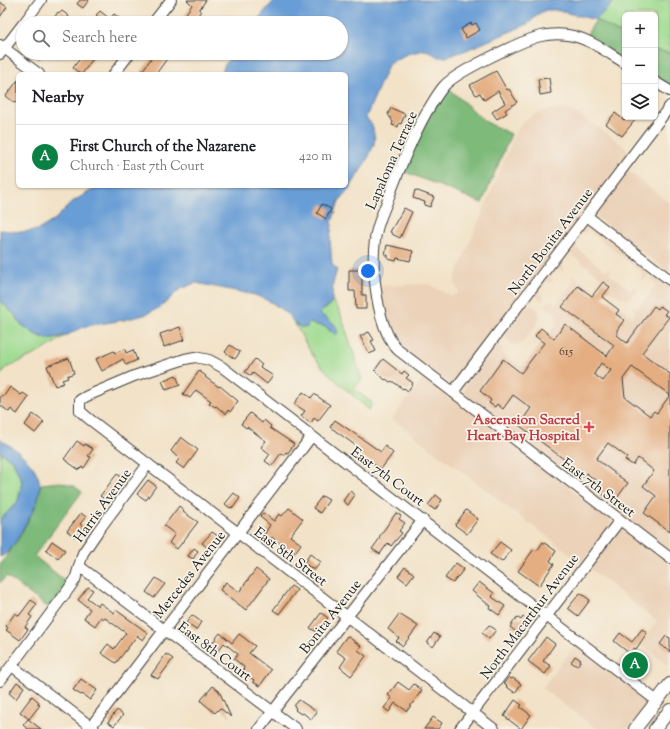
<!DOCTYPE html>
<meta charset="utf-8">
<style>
body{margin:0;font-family:"Sorts Mill Goudy",serif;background:#f6f6f6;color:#202124}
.controls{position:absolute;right:12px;top:12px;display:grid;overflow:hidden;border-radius:6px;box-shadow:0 1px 3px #0004}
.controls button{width:36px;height:36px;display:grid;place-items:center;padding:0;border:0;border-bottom:1px solid #e0e0e0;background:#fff;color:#202124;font:20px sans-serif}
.you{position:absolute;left:368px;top:271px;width:14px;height:14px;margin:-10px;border:3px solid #fff;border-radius:50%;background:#1a73e8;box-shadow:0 0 0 6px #1a73e833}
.badge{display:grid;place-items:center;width:26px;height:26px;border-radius:50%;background:#0b8043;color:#fff;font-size:13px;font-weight:700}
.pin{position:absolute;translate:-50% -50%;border:2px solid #fff;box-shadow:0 1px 4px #0006}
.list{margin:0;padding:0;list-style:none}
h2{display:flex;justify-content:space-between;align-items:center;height:52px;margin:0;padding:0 16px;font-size:17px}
h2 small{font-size:13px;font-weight:400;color:#757577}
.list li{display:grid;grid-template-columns:26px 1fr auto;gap:12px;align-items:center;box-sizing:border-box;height:64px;padding:0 16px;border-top:1px solid #e0e0e0}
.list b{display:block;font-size:15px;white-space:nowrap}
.list p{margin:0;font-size:13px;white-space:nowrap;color:#757577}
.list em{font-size:13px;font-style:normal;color:#757577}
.icon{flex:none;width:22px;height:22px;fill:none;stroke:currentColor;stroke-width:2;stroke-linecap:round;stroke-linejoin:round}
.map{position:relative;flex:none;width:670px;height:729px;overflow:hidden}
.search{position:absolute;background:#fff;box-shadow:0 1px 3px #0004;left:16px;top:16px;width:332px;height:44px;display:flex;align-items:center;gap:10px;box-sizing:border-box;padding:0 14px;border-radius:22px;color:#757577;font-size:15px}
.panel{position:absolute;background:#fff;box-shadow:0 1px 3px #0004;left:16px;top:72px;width:332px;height:116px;border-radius:6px}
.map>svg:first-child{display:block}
.built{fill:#ebd2b9}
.green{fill:#9dda8f;stroke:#5c7b56}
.forest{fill:#7eba7a;stroke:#4d6b4b}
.water{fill:#699dd5;stroke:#425c78}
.building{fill:#e4ae82;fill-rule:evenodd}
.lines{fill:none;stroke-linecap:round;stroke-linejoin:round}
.minor-casing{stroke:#3c3a36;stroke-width:12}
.major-casing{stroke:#3c3a36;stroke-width:14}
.minor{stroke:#fff;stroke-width:10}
.major{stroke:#fff;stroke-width:12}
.health-dot{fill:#e0444e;stroke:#f7f3e8;stroke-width:1.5}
.labels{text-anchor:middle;stroke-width:3.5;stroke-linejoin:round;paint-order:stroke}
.number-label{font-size:12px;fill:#4e4036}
.street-label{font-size:14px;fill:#1c1c1c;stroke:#f7f3e8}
.health-label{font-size:14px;font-weight:bold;fill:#be3a42;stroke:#f7f3e8;text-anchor:end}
</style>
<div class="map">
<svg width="670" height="729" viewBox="0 0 670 729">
<rect width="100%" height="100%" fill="#f7f3e8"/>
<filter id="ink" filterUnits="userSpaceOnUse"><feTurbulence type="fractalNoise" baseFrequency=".025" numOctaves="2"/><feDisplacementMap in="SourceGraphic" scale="8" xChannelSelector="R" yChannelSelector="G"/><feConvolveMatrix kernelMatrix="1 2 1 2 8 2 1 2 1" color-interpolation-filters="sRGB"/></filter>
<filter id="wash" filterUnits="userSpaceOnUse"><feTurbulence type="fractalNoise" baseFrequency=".012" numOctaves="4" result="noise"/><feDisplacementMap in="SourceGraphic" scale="16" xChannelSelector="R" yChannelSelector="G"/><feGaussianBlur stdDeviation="0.9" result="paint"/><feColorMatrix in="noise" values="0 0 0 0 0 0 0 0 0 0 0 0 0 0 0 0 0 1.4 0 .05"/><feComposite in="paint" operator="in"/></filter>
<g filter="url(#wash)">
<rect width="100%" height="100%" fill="#f2e2c7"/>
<!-- built -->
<g class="built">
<polygon points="551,109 566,110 579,115 605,132 625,147 629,152 628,153 455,381 452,383 448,382 397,345 389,331 380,286 428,284 451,296 457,294 459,291 455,285 455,278 516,132 523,122 528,118 538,113"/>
<polygon points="627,170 669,203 670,202 670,273 598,218 597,212 599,209"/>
<polygon points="585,227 593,228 670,286 670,551 469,399 464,392 465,385 493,348 496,346 502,347 503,354 519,366 523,366 556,324 557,318 555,313 544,305 551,300 556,304 574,281 571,278 572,275 605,299 616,304 632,316 636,311 632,307 638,308 656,285 655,283 651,279 654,275 650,272 645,279 642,280 641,277 643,273 588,230 584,234 581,232 575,240 577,243 575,247 606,271 611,268 609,274 631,290 634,286 637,288 637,289 628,300 609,291 598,283 602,278 570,253 566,257 564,255 558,263 563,267 564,269 561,271 557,268 550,277 553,280 550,283 547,281 539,292 544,295 543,300 541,301 539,299 537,298 537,290 583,229"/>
<polygon points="528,306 534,307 538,310 540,316 539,321 522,343 517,345 512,344 506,338 506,330 523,308"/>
<polygon points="425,376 611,520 611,523 582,563 392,419"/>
<polygon points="622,530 628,532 670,564 670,668 640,644 657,621 588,567 616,533"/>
<polygon points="576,644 641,694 645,698 646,703 643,709 628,729 597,729 542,688"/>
</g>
<!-- green -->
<g class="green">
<polygon points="616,0 670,0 670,53 655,50 655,15 625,15 625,36 596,20"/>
<path d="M332,300L340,312L362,379L354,389L372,403L369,410C353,394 333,380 319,363C308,351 303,336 294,323L300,327L309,323L326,327L331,332L335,325L319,313L328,307Z"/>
<polygon points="0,301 15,315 18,322 35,334 47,339 65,336 42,351 6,368 0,376"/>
<polygon points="0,452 13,461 22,482 18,501 7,513 0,519"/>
</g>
<!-- forest -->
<g class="forest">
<polygon points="596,20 625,36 625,60 585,37"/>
<polygon points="655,50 670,53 670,86 655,78"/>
<polygon points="447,87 486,122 511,134 482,203 403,171 420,132"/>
<polygon points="61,482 74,486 82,492 34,556 68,583 50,609 6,576 0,583 0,565 20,536 37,502 41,484"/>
</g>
<!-- water -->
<g class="water">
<polygon points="275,0 616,0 596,20 555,10 546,10 540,13 528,24 464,51 446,57 438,57 429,51 424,50 407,54 389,63 366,117 366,118 372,124 375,139 374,144 369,156 349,190 339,201 332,222 332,225 330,239 332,264 337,269 333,284 332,300 330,305 319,313 335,325 338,332 336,335 326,327 309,323 306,328 300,327 294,323 289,315 271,302 255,295 196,283 180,289 161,307 144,315 124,320 86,326 65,336 47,339 35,334 18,322 15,315 0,301 0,230 21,232 38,230 53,221 72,202 99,186 346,186 346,74 222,74 224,66 233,53 341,53 341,23 255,23 269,6"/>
<path d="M0,439C22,454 49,471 37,502C34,510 29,518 24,527C18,538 12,552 0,557V519L7,513L18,501L22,482L13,461L0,452Z"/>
</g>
<g id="blocks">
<!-- building -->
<g class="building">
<polygon points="80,0 89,0 83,8 77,4"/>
<polygon points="187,0 206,0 199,10 201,11 193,22 184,16 192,5"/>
<polygon points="0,2 7,7 0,17"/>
<polygon points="62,11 69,16 63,23 56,23 52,21 58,12 60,13"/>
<polygon points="100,11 110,19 114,14 126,23 106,23 96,15"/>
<polygon points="471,23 472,25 476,23 480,30 466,38 461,29"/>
<polygon points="29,53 44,53 39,60"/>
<polygon points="84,53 97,53 82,74 80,74 73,68"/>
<polygon points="155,53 171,53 156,74 140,74"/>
<polygon points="496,71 507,90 509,89 517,102 505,110 507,113 497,119 492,112 505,103 498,91 484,100 480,93 476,95 470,85"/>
<polygon points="549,78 551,93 540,95 538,79"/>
<polygon points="18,80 18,100 15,103 6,96"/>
<polygon points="391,108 405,114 401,124 399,123 398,127 392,125 393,122 388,114"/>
<polygon points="615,113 624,120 627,117 631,117 635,120 622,136 606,124"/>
<polygon points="415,190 434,197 430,207 424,205 425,202 413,198"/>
<polygon points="322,204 331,209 326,219 317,213"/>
<polygon points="404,208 412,212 400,238 392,234 392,233 390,232"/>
<polygon points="387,245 413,251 410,261 397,258 396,261 388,259 388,255 385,255"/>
<polygon points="349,270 362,270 362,295 366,295 366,309 356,309 355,291 349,291"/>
<path d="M603,282L610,287L602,297L619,310L616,314L624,320L617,330V335L627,343L654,306L658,309L660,306L667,311L664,314L669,317L642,353L670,374V532L644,513L656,496L643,486L654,471L638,458L633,465L625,460L627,457L608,443L596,459L628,483L614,502L595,489L599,483L586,473L583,477L563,462L565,460L519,425L531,408L513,395L503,409L497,404L495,407L489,403L491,400L480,391L503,359L521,373L544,343L535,336L541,328L554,339L565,324L607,356L614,345L562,307L578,286L592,296ZM601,363L611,370L603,381L594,374ZM632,367L670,395L657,413L654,411L650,416L625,397L623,379Z"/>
<polygon points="180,327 184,340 164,347 160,334"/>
<polygon points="369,332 374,340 371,341 376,351 369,354 360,336"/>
<polygon points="230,345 240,352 235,359 225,352"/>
<polygon points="125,349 126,353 133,350 137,360 126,365 123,359 102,371 96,359 114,351 115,353"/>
<polygon points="69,358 74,373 67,376 68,378 62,380 64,383 55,386 47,366"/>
<polygon points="255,359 262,365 260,367 273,376 267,384 253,373 251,376 245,372"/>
<polygon points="383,359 402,374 404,371 409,375 406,378 413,383 408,391 404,388 403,389 392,381 390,382 386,379 385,380 375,370"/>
<polygon points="199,371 206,376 205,377 219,387 220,386 238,401 230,412 228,410 226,414 216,406 215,407 209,403 211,401 196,390 190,398 183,394"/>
<polygon points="176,375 180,385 166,390 162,381"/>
<polygon points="10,387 21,395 23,393 29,397 17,414 11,409 9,412 0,405 0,398 2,395 4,396"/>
<polygon points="303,392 311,398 314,394 330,405 318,421 314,418 311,423 301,416 305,411 294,404"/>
<polygon points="250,413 262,423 264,420 271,426 270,428 294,444 288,453 286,452 284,455 281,453 272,466 265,461 270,454 261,447 266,441 247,427 246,428 241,424"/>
<polygon points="33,414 44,422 35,433 25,425"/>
<polygon points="335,420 381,452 385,446 393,453 381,469 356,452 359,448 330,427"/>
<polygon points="181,437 198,450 184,469 176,463 179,459 171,451"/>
<polygon points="77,441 84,446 85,444 93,449 88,456 91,457 84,468 82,467 79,470 64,459"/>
<polygon points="117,474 126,480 110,503 100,496"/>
<polygon points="148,480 156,486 146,500 137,494"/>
<polygon points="350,491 355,495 348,505 343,501"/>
<polygon points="234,493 240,498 233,508 231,507 230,508 225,504"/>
<polygon points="436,495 442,500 435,510 428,505"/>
<polygon points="322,496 329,500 320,513 313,508"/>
<polygon points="179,506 184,510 183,512 198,522 177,549 169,543 175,534 164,526"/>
<polygon points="289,508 303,519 290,536 301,544 293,555 272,537 267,541 262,538 270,525 260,517 263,513 274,521 279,514 282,516"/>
<polygon points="466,510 478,519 467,534 455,525"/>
<polygon points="81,513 86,517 80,524 83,526 80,530 83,531 79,536 77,535 75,537 67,531"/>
<polygon points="396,513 401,516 399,519 405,523 399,531 402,533 391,546 388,543 380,554 372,549 380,538 379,537"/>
<polygon points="212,532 221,538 213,548 211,546 209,549 202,543"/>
<polygon points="52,541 65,550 58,559 46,550"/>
<polygon points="500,542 511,550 502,562 490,554"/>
<polygon points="543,542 556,551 550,561 554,564 539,586 518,571 534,549 537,551"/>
<polygon points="194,548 198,551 193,559 188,556"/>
<polygon points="310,554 321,562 314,570 304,563"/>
<polygon points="456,563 464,569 453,583 445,578"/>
<polygon points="405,567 414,574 407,583 398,576"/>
<polygon points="256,569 269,579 246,610 220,590 226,582 239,592"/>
<polygon points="156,578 165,584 154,598 146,592"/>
<polygon points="479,582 494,593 492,597 505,606 499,615 489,608 490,606 472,591"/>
<polygon points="291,586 297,590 279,614 273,610"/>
<polygon points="88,587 93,590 87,598 98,606 100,603 114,613 116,610 148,633 143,640 137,636 116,663 101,653 108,644 114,649 126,633 105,618 104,619 101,617 95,626 84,618 90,609 78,600"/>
<polygon points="580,593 590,600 578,616 568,608"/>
<polygon points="31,600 37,604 29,615 32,617 25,627 28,629 20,640 6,630 8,628 6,626 15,613 19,616"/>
<polygon points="321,613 328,618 317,632 310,628"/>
<polygon points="399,614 418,626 403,646 396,641 399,638 388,629"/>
<polygon points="192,615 201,622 196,630 186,623"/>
<polygon points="517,617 521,620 523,617 529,621 519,634 510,627"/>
<polygon points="489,625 496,630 489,639 482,633"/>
<polygon points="642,629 647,633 636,649 634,648 629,653 614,641 620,633 632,642"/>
<polygon points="220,633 232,643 239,634 255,646 249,653 271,670 260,686 253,682 254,680 243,672 244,667 234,659 238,654 224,643 218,651 217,650 215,652 209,647"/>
<polygon points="434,633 440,637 433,647 427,643"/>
<polygon points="347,636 361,646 358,650 366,656 351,676 340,667 346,658 336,651"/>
<polygon points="666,636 670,638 670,652 660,644"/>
<polygon points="546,637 555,644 543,661 551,666 545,674 528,661"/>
<polygon points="166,654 173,659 158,679 151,675"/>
<polygon points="575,656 581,660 577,666 571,662"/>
<polygon points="509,677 511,679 513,678 521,684 515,693 506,686 507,685 504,683"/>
<polygon points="81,679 97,690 90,700 82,694 81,695 73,690"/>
<polygon points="17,682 24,687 16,699 9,693"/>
<polygon points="398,682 409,690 414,684 422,690 407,711 395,703 389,712 384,708 392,698 388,695"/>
<polygon points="213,686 219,691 231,717 220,708 215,713 202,702 201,700"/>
<polygon points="32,696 39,702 37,704 40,705 29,719 20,712"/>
<polygon points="299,700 317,712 311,719 303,713 301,714 295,710 296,708 294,706"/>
<polygon points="515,700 522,705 520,707 531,715 521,729 504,716"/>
<polygon points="117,710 123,715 114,726 108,722"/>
<polygon points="433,717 442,723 438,729 424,729"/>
<polygon points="28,719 41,729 28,729 23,725"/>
</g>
</g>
</g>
<g filter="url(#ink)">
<use href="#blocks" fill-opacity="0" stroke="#3c3a36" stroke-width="1"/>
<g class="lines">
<defs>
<g id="minor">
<polyline points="24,23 41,0"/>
<polyline points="153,23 171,0"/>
<polyline points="0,45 39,74"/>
<polyline points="0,54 23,24"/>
<path d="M625,63C608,53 589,38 568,35C559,34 550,34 541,36C523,40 456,72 444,86C437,94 432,104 426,113C410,142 398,172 387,202C382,214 376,227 375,240C371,268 377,329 398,350L670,558"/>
<polyline points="114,74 130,53"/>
<polyline points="655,82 670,91"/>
<polyline points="587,216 670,280"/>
<polyline points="453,392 670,106"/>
<polyline points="79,566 296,729"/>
<polyline points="12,666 94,729"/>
<polyline points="0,681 65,594 75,580 83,553 98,531 148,464"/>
<polyline points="89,729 311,437"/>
<polyline points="259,729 423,520"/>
<polyline points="460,729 620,520"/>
<polyline points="494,729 88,418 80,411 80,400 87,396 134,376 185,359 195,357 209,360 222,367 657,701"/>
</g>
<g id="major">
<polyline points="635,729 670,684"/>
<polyline points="655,729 670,710"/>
</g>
</defs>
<!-- minor casing -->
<use href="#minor" class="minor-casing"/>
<!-- major casing -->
<use href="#major" class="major-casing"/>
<!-- minor -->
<use href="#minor" class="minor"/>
<!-- major -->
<use href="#major" class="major"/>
</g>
</g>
<!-- markers -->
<path class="health-dot" d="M587 421h4v4h4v4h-4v4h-4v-4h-4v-4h4z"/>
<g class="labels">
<!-- number labels -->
<g class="number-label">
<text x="566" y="355">615</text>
</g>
<!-- street labels -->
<g class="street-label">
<text transform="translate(391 160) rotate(-66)" y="5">Lapaloma Terrace</text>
<text transform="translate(550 241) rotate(-53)" y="5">North Bonita Avenue</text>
<text transform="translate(388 476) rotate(37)" y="5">East 7th Court</text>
<text transform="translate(599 487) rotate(37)" y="5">East 7th Street</text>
<text transform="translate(102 505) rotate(-54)" y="5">Harris Avenue</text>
<text transform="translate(291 556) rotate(37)" y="5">East 8th Street</text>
<text transform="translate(189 574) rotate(-52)" y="5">Mercedes Avenue</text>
<text transform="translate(330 616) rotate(-52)" y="5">Bonita Avenue</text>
<text transform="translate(529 616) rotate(-53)" y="5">North Macarthur Avenue</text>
<text transform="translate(215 651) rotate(37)" y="5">East 8th Court</text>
</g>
<!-- health labels -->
<g class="health-label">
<text x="580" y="424">Ascension Sacred<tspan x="580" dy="16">Heart Bay Hospital</tspan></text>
</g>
</g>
</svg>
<div class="controls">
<button>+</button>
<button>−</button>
<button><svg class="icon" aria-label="layers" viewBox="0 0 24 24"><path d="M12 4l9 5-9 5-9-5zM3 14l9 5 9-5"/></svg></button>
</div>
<div class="you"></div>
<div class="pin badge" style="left:635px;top:665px">A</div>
<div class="search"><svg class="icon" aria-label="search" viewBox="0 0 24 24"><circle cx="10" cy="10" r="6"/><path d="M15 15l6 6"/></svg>Search here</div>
<section class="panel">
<h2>Nearby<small></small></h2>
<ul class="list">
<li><span class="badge">A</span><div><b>First Church of the Nazarene</b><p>Church · East 7th Court</p></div><em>420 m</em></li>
</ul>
</section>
</div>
